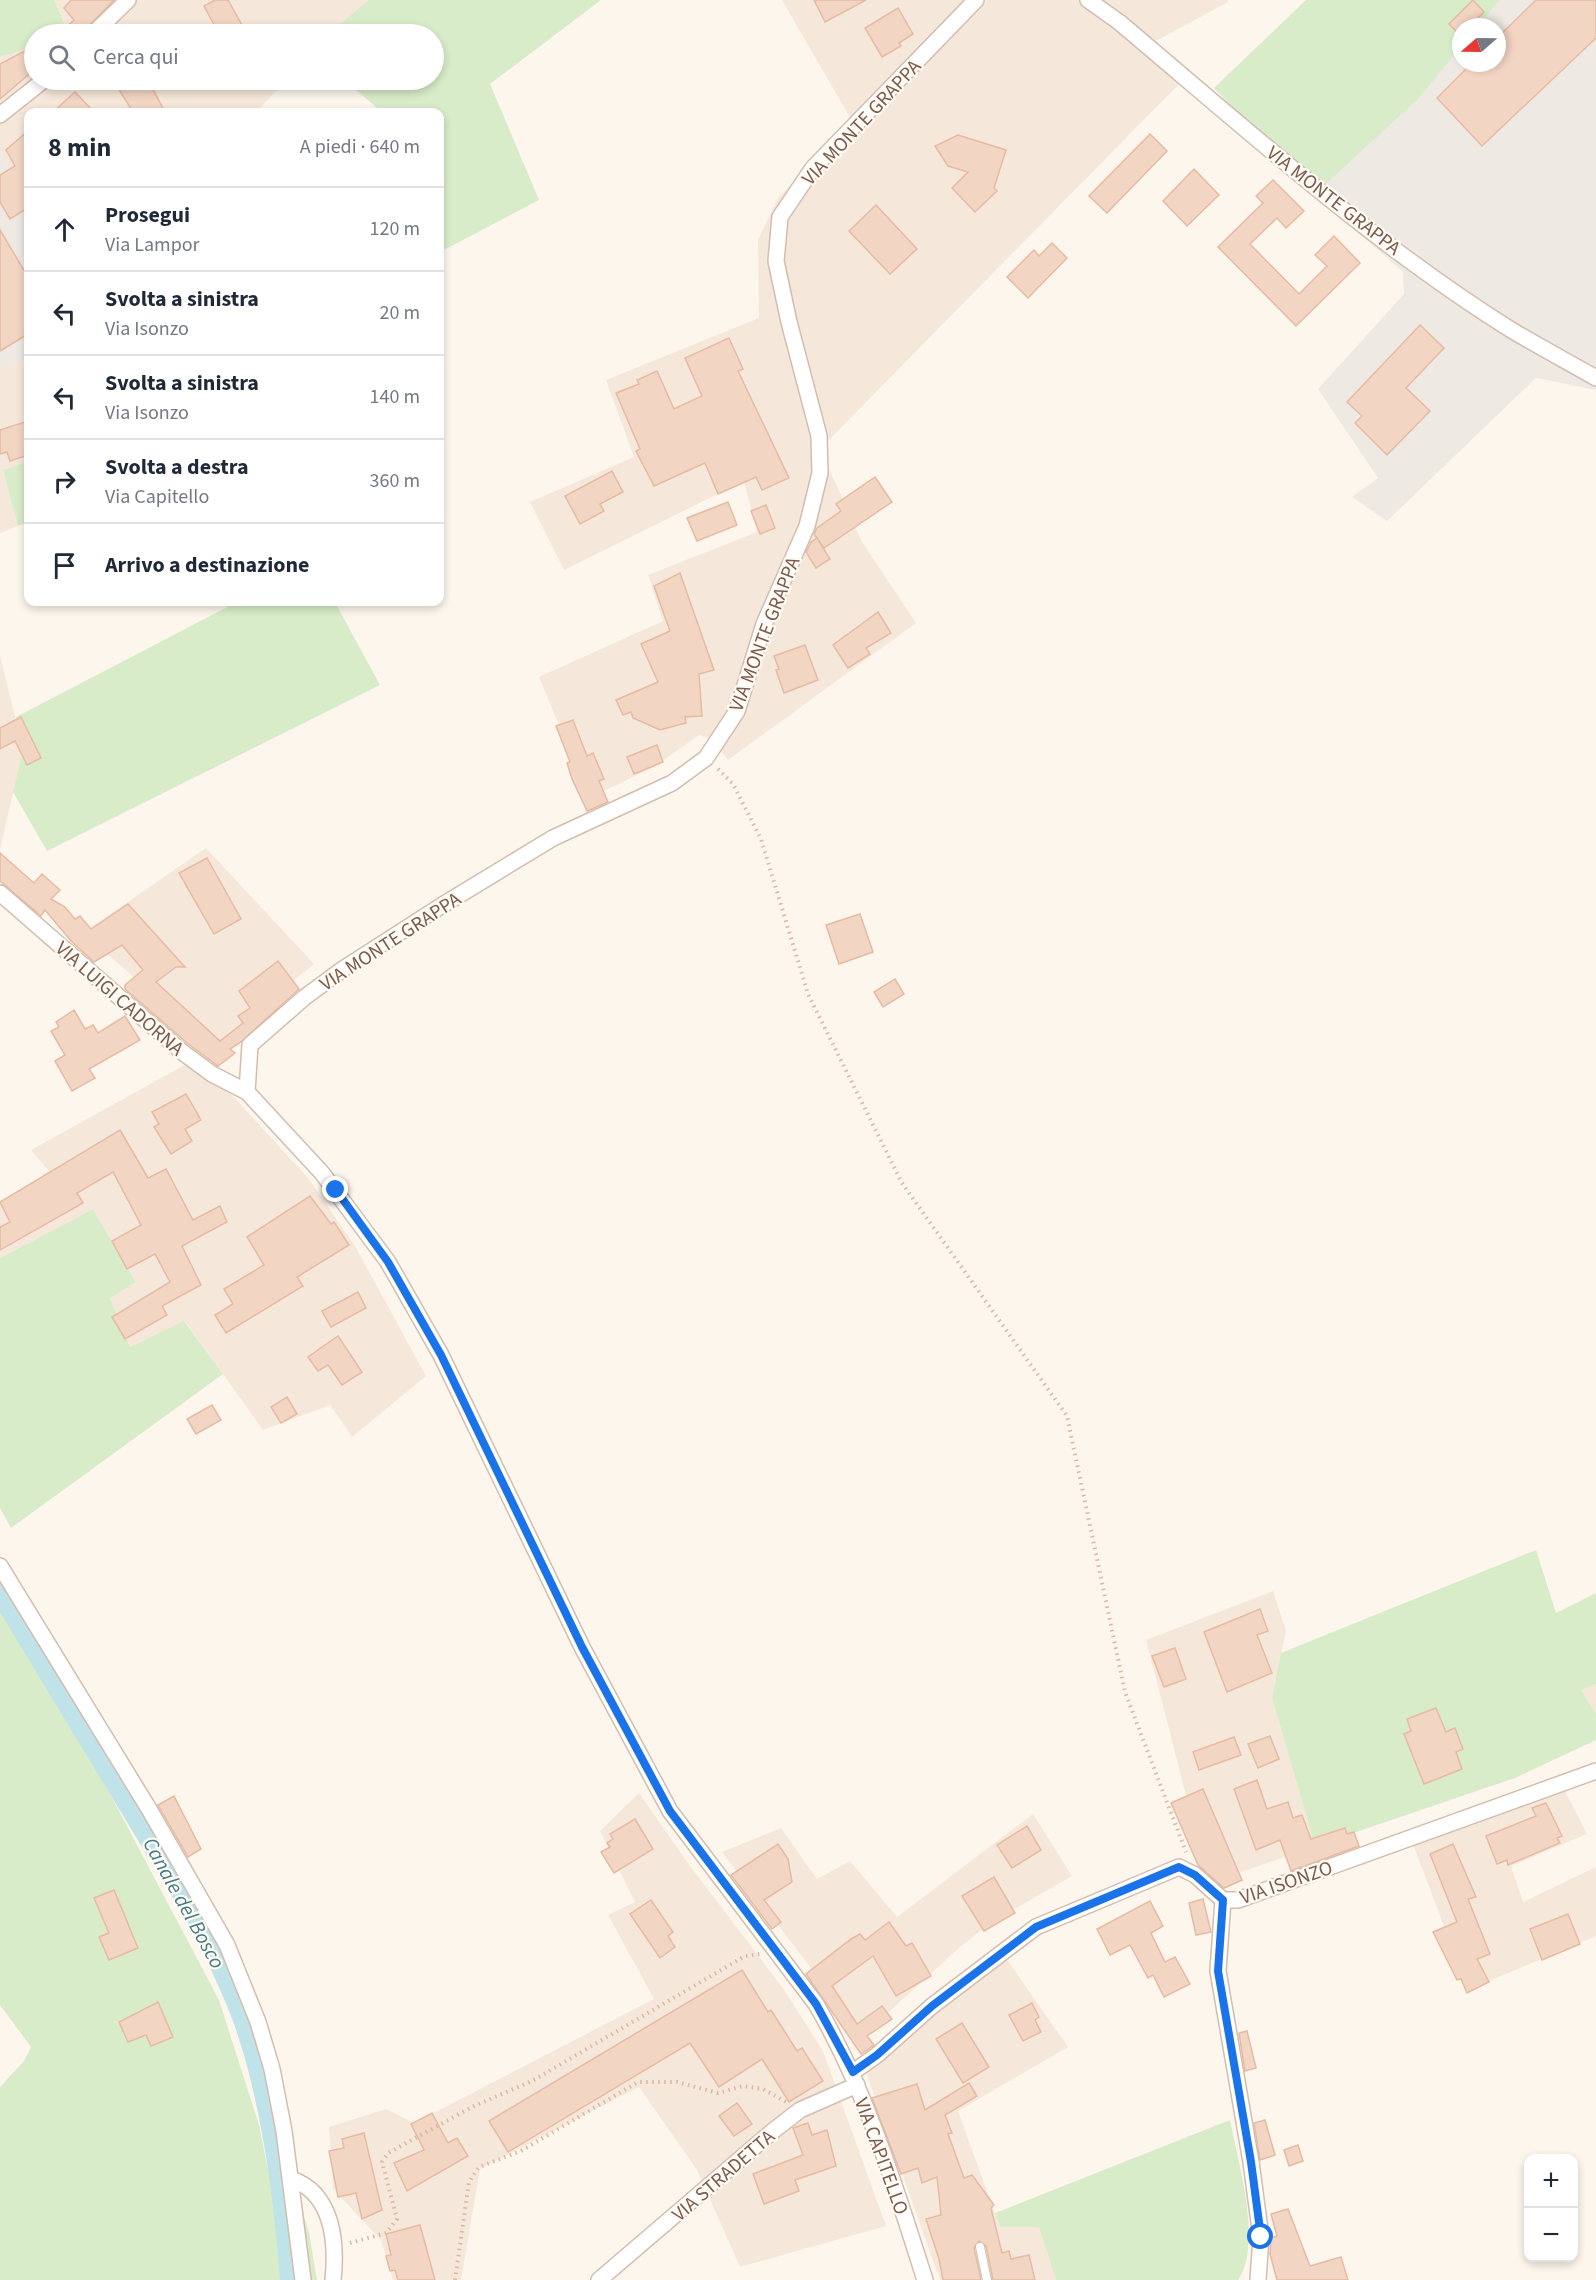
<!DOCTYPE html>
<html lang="it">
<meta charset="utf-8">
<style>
body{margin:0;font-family:"Source Sans 3",sans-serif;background:#f2f2f3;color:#1f2937}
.controls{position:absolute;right:18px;bottom:18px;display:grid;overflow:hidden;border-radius:12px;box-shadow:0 3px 9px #0003}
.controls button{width:54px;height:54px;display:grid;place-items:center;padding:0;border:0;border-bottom:2px solid #e0e1e3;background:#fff;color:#1f2937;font:30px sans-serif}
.compass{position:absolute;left:1452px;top:18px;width:54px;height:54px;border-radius:50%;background:#fff;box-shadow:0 3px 9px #0003;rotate:250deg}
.stop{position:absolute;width:18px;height:18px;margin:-14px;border:4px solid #1a73e8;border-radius:50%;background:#fff}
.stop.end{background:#1a73e8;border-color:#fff;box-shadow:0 2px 6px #0008}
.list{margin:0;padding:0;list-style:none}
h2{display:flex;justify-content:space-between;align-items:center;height:78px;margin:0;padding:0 24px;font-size:26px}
h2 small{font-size:20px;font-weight:400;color:#747a83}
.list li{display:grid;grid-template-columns:39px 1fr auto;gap:18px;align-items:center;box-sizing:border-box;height:84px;padding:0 24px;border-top:2px solid #e0e1e3}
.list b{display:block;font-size:22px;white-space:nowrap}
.list p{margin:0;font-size:20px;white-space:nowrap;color:#747a83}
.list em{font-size:20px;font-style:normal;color:#747a83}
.icon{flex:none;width:33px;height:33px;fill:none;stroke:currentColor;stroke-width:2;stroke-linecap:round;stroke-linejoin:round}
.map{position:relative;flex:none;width:1596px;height:2280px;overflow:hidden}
.search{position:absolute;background:#fff;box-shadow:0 3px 9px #0003;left:24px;top:24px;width:420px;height:66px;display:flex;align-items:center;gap:15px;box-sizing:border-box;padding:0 21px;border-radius:33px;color:#747a83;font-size:22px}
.panel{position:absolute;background:#fff;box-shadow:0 3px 9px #0003;left:24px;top:108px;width:420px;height:498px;border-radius:12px}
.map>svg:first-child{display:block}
.residential{fill:#f5e8da}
.industrial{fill:#efe9e4}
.green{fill:#d8ecc9}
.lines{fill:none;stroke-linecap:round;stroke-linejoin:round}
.canal{stroke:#bfe3e8;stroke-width:20}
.building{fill:#f3d5c3;stroke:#e6bba3;stroke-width:1.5}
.lane-casing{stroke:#d1beb0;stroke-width:10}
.street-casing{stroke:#d1beb0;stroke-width:18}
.path{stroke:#d9b8a5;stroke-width:4;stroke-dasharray:1.5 4.5;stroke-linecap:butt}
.lane{stroke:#fff;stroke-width:8}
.street{stroke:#fff;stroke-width:15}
.route{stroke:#1a73e8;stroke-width:8}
.labels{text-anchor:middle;stroke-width:4.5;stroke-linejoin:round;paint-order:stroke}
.street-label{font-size:20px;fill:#7a5c4d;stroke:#fffaf3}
.water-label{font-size:21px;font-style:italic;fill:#437c86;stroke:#fffaf3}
</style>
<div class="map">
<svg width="1596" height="2280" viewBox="0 0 1596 2280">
<rect width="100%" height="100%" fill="#fdf6ec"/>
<!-- residential -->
<g class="residential">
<polygon points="54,0 368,0 329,34 69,34"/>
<polygon points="782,0 1227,0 1228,2 1143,48 1180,83 820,449 862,542 916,623 728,760 711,739 699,735 654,767 589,798 539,677 663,621 648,575 757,532 744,481 564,570 530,502 634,457 606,380 759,318 758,240 778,198 852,121"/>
<polygon points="34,46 34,80 287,80 256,112 28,112 28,197 0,151 0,114 6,110 0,104 0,57"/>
<polygon points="28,358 28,461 3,470 18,526 0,533 0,369 8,362"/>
<polygon points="0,656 23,749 0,850"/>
<polygon points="206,848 314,964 259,1008 224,1044 142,984 83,933"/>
<polygon points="190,1062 230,1093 308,1178 355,1246 426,1376 352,1437 330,1405 263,1430 185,1321 130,1347 110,1298 136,1281 93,1209 0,1258 0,1205 49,1171 31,1150"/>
<polygon points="1273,1591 1286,1631 1272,1698 1315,1846 1225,1878 1199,1846 1146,1640"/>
<polygon points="1596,1684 1596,1714 1581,1690"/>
<polygon points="1563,1787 1587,1834 1511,1866 1523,1902 1596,1867 1596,1936 1468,1990 1413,1844 1525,1805"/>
<polygon points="639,1793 690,1866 785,1991 823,2051 886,2226 740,2267 697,2170 639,2087 480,2169 461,2280 393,2280 381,2240 333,2189 329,2127 386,2109 414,2123 654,1999 608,1915 635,1902 600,1831"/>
<polygon points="1033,1814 1072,1876 992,1922 960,1947 856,2042 814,1972 722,1852 781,1828 817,1879 850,1861 897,1917"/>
<polygon points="1001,1951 1068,2047 958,2111 1000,2227 1039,2226 1056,2280 940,2280 866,2072 909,2031"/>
</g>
<!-- industrial -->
<g class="industrial">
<polygon points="1500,0 1596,0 1596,390 1536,378 1387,521 1352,497 1378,478 1318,389 1404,294 1403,272 1315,194 1417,99 1461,47 1461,63 1497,63 1497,27 1477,27"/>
<polygon points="0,151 28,197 28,358 8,362 0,369"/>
</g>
<!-- green -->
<g class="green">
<polygon points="0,0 54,0 69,34 34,34 34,46 0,57"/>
<polygon points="368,0 601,0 490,84 539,200 440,252 440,112 382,112 344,80 434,80 434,34 329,34"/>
<polygon points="1306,0 1500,0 1477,27 1461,27 1461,47 1418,99 1315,194 1214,88"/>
<polygon points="28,461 28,522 18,526 3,470"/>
<polygon points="237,602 344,602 337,606 380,685 47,851 13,792 23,749 16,717"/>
<polygon points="93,1209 136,1282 110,1298 130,1347 184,1321 223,1374 11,1528 0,1508 0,1258"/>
<polygon points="1536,1550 1556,1613 1596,1593 1596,1684 1581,1690 1596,1714 1596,1740 1515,1778 1315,1846 1272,1698 1281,1653"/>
<polygon points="0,1605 72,1722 219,2000 259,2125 268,2170 284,2198 300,2203 309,2233 317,2280 0,2280 0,2087 24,2061 31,2047 0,2005"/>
<path d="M1230,2120C1238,2161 1263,2244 1238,2280H1056L1039,2227H1000L995,2213Z"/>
</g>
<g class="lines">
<!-- canal -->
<path class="canal" d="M0,1593L201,1925C216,1957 232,1989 244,2022C271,2100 284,2198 290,2280"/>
</g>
<!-- building -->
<g class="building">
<polygon points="71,0 114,0 81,34 59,34 74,20 64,8"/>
<polygon points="215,0 228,0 247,34 219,34 204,6"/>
<polygon points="814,0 866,0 825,22"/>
<polygon points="1473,0 1484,12 1469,27 1461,27 1460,35 1449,24"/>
<polygon points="1536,0 1596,0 1596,38 1482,146 1437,98 1472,63 1497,63 1497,38"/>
<polygon points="898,8 913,34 899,43 901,46 882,57 865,28"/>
<polygon points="34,46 34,70 0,99 0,64"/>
<polygon points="113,80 148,80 165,112 133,112"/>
<polygon points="75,92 94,112 53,112"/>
<polygon points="28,131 28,208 10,219 0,202 0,175 15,166 6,150"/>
<polygon points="1150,134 1167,151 1107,213 1089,196"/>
<polygon points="958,135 1006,150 994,188 997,191 975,212 952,188 968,172 948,166 935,146"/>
<polygon points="1194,169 1219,195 1187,226 1163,201"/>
<polygon points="1273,180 1304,211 1286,228 1277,218 1250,244 1299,294 1327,266 1315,255 1334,236 1360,263 1296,326 1218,247 1263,203 1256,196"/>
<polygon points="876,205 917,249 890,274 849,231"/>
<polygon points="0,230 28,277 28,334 0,351"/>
<polygon points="1052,243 1067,258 1028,298 1007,277 1034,250 1039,256"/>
<polygon points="1420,325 1444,348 1406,388 1430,411 1387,455 1355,423 1362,416 1347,402"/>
<polygon points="729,338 743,369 738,371 789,478 762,490 756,477 718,494 705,463 654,486 636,451 640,449 616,393 639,384 637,380 657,371 674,409 702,396 685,358"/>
<polygon points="28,421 28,455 10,461 7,452 0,454 0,430"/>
<polygon points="612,471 623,492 600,504 604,511 580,524 565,496"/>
<polygon points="875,477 892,502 824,548 814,534 817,528 841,511 836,504"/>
<polygon points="728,502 737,525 697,541 687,518"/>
<polygon points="766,505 775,528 760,534 751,511"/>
<polygon points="817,538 830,559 816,568 806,552 811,542"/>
<polygon points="680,573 714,670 699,674 702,716 685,717 686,723 660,730 633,718 631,712 623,715 616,700 658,682 641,644 670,631 654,586"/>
<polygon points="878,612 891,633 866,648 870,654 848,668 833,645"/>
<polygon points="805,645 818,680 784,693 776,670 779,669 774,656"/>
<polygon points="21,717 41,758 27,765 15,741 0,749 0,728"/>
<polygon points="573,720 587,756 593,753 604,779 599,781 608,802 587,811 572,779 567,763 570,762 556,726"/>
<polygon points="657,745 663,762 634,774 627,757"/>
<polygon points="0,853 34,883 42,874 60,890 51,899 65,907 75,919 80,916 91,929 128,904 185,967 176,967 156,982 220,1041 243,1023 238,1016 250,1008 239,991 278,961 299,989 241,1042 230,1049 235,1053 218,1066 187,1043 125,989 125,985 143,970 122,945 94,962 72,942 45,910 41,916 0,881"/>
<polygon points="207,858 241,919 214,934 179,873"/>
<polygon points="860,914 873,952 839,964 826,925"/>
<polygon points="895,979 904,994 883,1007 874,992"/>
<polygon points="74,1010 85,1029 93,1025 98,1033 125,1016 140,1040 89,1069 95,1078 72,1091 55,1061 65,1055 51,1031 59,1027 56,1022"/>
<polygon points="186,1094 201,1120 185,1129 192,1141 171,1154 154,1127 159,1124 152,1112"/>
<polygon points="120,1130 148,1178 166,1169 193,1220 220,1206 227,1222 182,1246 201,1285 162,1306 167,1315 125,1339 112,1317 170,1282 155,1254 127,1269 112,1241 141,1225 113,1172 77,1193 83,1203 0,1250 0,1227 10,1222 0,1202"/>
<polygon points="310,1196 331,1224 334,1222 349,1245 297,1277 303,1286 226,1333 215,1315 233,1304 224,1289 264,1265 247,1237"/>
<polygon points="358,1292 366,1308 331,1327 322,1311"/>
<polygon points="338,1336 362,1372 342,1385 328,1365 318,1371 308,1357"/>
<polygon points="287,1397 297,1414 281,1423 271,1407"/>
<polygon points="212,1405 221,1420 196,1434 187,1419"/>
<polygon points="1260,1609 1268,1631 1257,1635 1272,1673 1227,1692 1204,1632"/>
<polygon points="1175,1648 1186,1679 1164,1687 1152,1656"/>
<polygon points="1436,1708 1446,1732 1455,1728 1463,1749 1456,1752 1462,1769 1424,1784 1404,1734 1411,1731 1407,1719"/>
<polygon points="1270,1736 1279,1759 1258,1768 1248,1744"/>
<polygon points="1234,1737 1241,1755 1199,1770 1193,1752"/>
<polygon points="1257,1780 1267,1809 1288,1802 1293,1818 1302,1815 1311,1839 1345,1828 1347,1834 1354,1832 1359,1846 1291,1871 1280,1840 1256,1850 1234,1789"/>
<polygon points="1203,1789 1242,1880 1224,1888 1198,1865 1171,1803"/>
<polygon points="174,1796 201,1849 188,1857 158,1805"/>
<polygon points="1546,1803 1562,1836 1557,1838 1560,1843 1508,1865 1507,1860 1497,1864 1486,1836 1536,1816 1532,1808"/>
<polygon points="635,1819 653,1849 614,1873 601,1852 610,1847 607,1843 613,1839 610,1834"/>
<polygon points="1027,1826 1041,1850 1012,1868 997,1845"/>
<polygon points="778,1844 788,1859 792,1882 764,1900 781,1922 772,1929 731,1875"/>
<polygon points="1453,1844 1476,1897 1468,1899 1490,1954 1477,1959 1489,1982 1467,1993 1461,1979 1457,1980 1433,1932 1457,1922 1430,1854"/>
<polygon points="994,1877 1015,1913 984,1931 962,1896"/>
<polygon points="114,1890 138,1948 109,1960 99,1937 109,1933 94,1898"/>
<polygon points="1203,1899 1211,1932 1196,1935 1189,1903"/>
<polygon points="651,1900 673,1932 668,1936 675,1947 660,1958 630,1914"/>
<polygon points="1150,1901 1163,1926 1151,1933 1165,1962 1175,1957 1190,1984 1164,1997 1153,1975 1148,1978 1130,1945 1110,1955 1097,1929"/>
<polygon points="1568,1914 1580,1944 1542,1960 1530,1929"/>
<polygon points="889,1922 906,1946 912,1943 931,1976 896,1996 873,1956 832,1986 857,2024 882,2006 892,2019 867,2036 874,2045 861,2054 806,1974 851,1939 860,1934 865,1940"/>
<polygon points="742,1970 768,2012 771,2010 797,2051 802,2048 823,2081 789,2102 762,2059 719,2087 690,2043 508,2152 489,2121"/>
<polygon points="158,2002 173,2037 151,2046 146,2035 128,2042 119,2022"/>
<polygon points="1032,2003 1039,2017 1035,2020 1041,2032 1023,2041 1009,2015"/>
<polygon points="962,2023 989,2067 963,2083 936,2039"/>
<polygon points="1247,2031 1256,2068 1245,2071 1239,2033"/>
<polygon points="969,2083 977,2096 945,2115 952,2133 948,2134 964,2178 972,2175 994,2205 991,2208 1002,2253 1009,2251 1011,2259 1029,2255 1035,2280 993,2280 986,2246 979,2241 974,2248 981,2280 943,2280 939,2259 926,2219 941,2215 937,2177 922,2183 918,2168 901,2174 872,2098 917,2084 925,2110"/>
<polygon points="737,2103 752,2124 734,2136 719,2116"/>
<polygon points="432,2113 448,2143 457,2138 468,2156 407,2191 394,2163 424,2150 411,2124"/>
<polygon points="1265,2120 1275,2155 1260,2160 1254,2123"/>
<polygon points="808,2123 812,2135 827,2130 836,2166 795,2180 799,2191 764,2204 753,2174 803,2155 793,2128"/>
<polygon points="364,2133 382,2210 362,2219 356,2193 338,2197 329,2151 344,2148 342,2139"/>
<polygon points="1298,2145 1303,2161 1289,2166 1284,2150"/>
<polygon points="1288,2209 1310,2266 1341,2257 1348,2280 1277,2280 1270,2254 1271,2238 1277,2236 1271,2214"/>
<polygon points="420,2225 435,2280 398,2280 395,2270 390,2271 386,2256 391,2255 386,2234"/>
</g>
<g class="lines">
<defs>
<polyline id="lane" points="980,2247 987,2280"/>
<g id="street">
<path d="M1088,0L1119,22C1245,128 1373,244 1513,331C1540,347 1568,362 1596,378"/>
<polyline points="93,34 128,0"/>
<polyline points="0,115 44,80"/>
<path d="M0,893L181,1051L212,1074L247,1092L322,1173L388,1262L441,1355L582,1647L670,1811L816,2004C866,2090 895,2186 925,2280"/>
<polyline points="247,1092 250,1045 305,997 343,969 441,906 553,838 672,783 706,758 737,711 764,624 807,526 820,473 819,436 789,322 776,261 780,217 813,168 976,0"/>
<polyline points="0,1566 149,1809 227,1945 258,2022 272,2069 284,2131 303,2280"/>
<polyline points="1223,1900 1218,1971 1251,2162 1261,2237 1258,2280"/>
<polyline points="853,2072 877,2055 932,2006 1036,1927 1179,1867 1195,1875 1223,1900 1238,1900 1596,1771"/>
<path d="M291,2179C333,2193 337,2242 333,2280"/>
<polyline points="599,2280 773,2131 800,2110 857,2085"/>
</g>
</defs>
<!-- lane casing -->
<use href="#lane" class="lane-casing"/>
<!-- street casing -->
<use href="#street" class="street-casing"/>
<!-- path -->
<g class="path">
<polyline points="718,769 733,784 761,839 808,994 902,1183 1067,1416 1125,1692 1186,1852"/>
<polyline points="350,2243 386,2233 397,2219 382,2162 388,2153 472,2107 532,2081 745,1956 760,1954"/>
<polyline points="455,2280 469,2182 479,2167 521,2151 638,2082 677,2082 718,2093 743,2086 763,2089 786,2102"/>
</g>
<!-- lane -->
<use href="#lane" class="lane"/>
<!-- street -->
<use href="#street" class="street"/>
</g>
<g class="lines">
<!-- route -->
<polyline class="route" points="336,1190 388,1262 441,1355 582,1647 670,1811 816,2004 853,2072 877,2055 932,2006 1036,1927 1179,1867 1195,1875 1223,1900 1218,1971 1251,2162 1261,2237"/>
</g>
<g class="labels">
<!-- street labels -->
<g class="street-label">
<text transform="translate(861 122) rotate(-47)" y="7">VIA MONTE GRAPPA</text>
<text transform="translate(1334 200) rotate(38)" y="7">VIA MONTE GRAPPA</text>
<text transform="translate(764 634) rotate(-69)" y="7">VIA MONTE GRAPPA</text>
<text transform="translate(390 941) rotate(-33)" y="7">VIA MONTE GRAPPA</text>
<text transform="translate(120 998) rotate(41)" y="7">VIA LUIGI CADORNA</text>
<text transform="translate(1286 1882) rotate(-19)" y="7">VIA ISONZO</text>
<text transform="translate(882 2156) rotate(70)" y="7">VIA CAPITELLO</text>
<text transform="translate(723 2175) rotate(-41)" y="7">VIA STRADETTA</text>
</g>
<!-- water labels -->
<g class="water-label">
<text transform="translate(184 1903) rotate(61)" y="7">Canale del Bosco</text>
</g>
</g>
</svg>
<div class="controls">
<button>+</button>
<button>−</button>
</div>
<svg class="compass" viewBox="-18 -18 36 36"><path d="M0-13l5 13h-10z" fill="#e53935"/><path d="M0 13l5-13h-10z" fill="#747a83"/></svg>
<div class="stop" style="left:1261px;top:2237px"></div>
<div class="stop end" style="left:336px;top:1190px"></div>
<div class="search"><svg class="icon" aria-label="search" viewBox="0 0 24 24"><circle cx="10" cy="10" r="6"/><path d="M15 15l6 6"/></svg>Cerca qui</div>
<section class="panel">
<h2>8 min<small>A piedi · 640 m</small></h2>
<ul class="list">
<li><svg class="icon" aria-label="ahead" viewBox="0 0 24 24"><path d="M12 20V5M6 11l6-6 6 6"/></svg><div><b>Prosegui</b><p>Via Lampor</p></div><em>120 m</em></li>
<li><svg class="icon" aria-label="left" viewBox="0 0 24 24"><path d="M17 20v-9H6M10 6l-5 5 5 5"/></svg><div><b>Svolta a sinistra</b><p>Via Isonzo</p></div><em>20 m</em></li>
<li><svg class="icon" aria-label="left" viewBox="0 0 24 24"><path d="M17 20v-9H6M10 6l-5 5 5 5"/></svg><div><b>Svolta a sinistra</b><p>Via Isonzo</p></div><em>140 m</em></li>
<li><svg class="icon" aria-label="right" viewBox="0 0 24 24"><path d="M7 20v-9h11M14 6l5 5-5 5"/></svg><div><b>Svolta a destra</b><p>Via Capitello</p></div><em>360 m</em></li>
<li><svg class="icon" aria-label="arrive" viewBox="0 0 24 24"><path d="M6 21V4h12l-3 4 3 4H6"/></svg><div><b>Arrivo a destinazione</b></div></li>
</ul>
</section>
</div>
